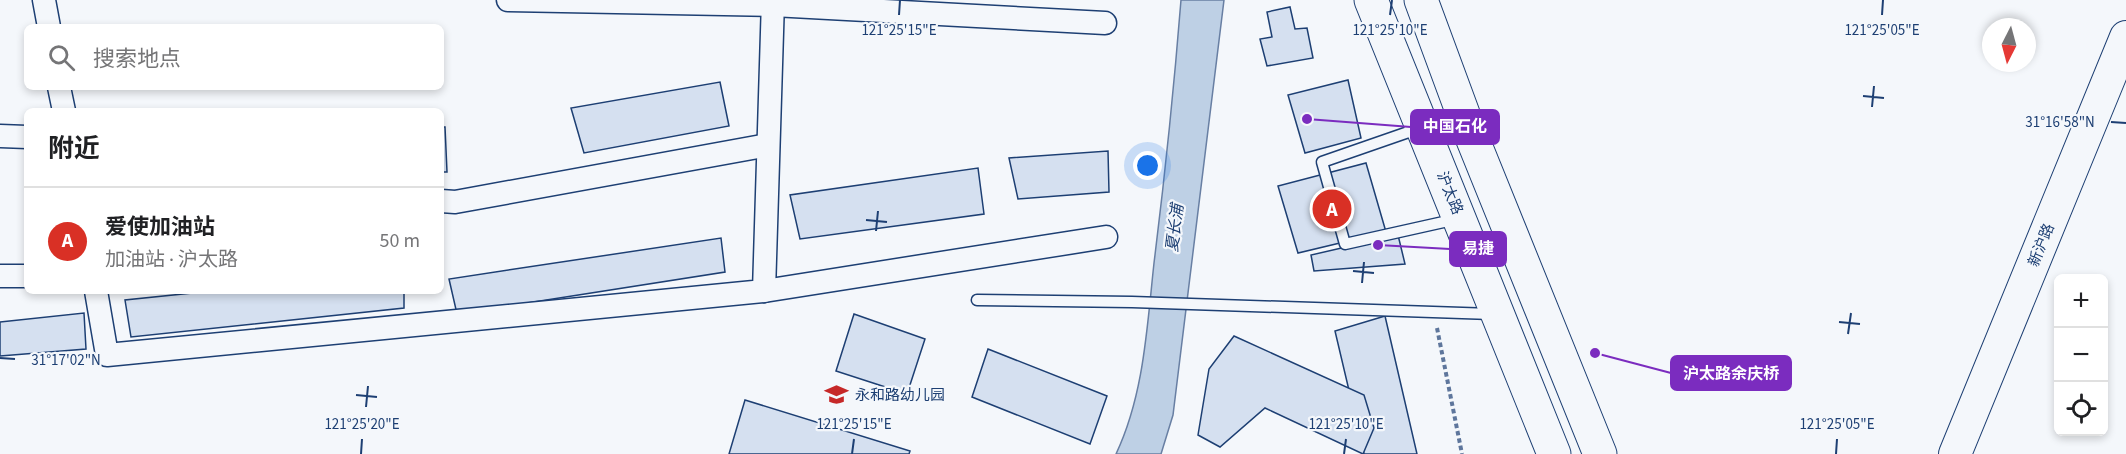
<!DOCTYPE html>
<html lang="zh">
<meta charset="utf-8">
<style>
body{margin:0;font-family:"Source Sans 3","Noto Sans SC",sans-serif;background:#f2f2f2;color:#202124}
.controls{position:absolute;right:18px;bottom:18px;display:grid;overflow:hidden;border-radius:9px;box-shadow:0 3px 9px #0003}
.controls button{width:54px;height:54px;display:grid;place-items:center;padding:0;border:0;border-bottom:2px solid #e0e0e0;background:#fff;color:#202124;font:30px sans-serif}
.compass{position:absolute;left:1982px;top:18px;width:54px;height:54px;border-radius:50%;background:#fff;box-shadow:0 3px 9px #0003;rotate:186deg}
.you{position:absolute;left:1148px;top:166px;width:21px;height:21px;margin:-15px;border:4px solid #fff;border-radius:50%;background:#1a73e8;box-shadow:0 0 0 9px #1a73e833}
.badge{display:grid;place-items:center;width:39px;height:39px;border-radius:50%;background:#d93025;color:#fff;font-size:20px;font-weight:700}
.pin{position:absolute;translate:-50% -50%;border:3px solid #fff;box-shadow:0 2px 6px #0006}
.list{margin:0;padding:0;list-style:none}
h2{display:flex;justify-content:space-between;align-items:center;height:78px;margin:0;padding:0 24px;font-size:26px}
h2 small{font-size:20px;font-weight:400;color:#757577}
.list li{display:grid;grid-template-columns:39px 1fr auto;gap:18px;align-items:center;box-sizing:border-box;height:108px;padding:0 24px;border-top:2px solid #e0e0e0}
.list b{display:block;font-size:22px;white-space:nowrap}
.list p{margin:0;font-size:20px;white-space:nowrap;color:#757577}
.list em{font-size:20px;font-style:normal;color:#757577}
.icon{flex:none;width:33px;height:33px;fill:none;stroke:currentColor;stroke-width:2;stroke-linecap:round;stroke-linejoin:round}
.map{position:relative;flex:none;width:2126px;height:454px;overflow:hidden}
.search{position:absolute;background:#fff;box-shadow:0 3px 9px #0003;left:24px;top:24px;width:420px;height:66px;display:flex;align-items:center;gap:15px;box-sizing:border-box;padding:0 21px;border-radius:9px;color:#757577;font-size:22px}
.panel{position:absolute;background:#fff;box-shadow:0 3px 9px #0003;left:24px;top:108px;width:420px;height:186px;border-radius:9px}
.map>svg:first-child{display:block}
.water{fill:#bed0e5;stroke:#687fa3;stroke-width:1.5}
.building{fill:#d5e0f0;stroke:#1d3f73;stroke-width:1.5}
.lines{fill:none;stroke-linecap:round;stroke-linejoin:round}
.service-casing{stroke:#1d3f73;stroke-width:13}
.minor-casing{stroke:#1d3f73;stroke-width:25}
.secondary-casing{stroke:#1d3f73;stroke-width:34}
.primary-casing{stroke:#1d3f73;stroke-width:35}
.path{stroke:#5e769c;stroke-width:4;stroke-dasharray:4.5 3;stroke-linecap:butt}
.service{stroke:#f4f7fb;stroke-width:10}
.minor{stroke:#f4f7fb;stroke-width:22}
.secondary{stroke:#f4f7fb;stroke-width:32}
.primary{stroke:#f4f7fb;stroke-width:33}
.ticks{fill:none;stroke:#1d3f73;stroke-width:2}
.labels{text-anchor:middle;stroke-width:4.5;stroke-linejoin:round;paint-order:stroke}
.street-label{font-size:15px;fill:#1d3f73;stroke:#f4f7fb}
.poi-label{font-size:15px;fill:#1d3f73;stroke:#f4f7fb;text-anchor:start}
.water-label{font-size:16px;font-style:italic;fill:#1d3f73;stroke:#f4f7fb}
.ticks-label{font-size:15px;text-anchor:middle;fill:#1d3f73;stroke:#f4f7fb;stroke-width:4.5;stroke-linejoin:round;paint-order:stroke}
.leader{fill:none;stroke:#7b2cbf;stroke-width:2}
.callout-dot{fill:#7b2cbf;stroke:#f4f7fb;stroke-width:2}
.callout{fill:#7b2cbf;stroke:#7b2cbf;stroke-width:2}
.callout-label{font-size:16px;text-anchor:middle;font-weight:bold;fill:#fff}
</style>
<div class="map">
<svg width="2126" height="454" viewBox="0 0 2126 454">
<rect width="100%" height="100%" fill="#f4f7fb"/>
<!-- water -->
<path class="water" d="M1181,0H1224L1173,415L1161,454H1116C1144,395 1147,327 1154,263C1165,175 1174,88 1181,0Z"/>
<!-- building -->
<g class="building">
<polygon points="1290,7 1295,29 1307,28 1313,58 1267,66 1260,39 1272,37 1267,12"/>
<polygon points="1348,80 1361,138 1305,153 1288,95"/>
<polygon points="720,82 729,126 584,153 571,108"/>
<polygon points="441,127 445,127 447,172 441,172"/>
<polygon points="1108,151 1109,192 1018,199 1009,158"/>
<polygon points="1366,163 1386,232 1298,253 1278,186"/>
<polygon points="978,168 984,214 800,239 790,195"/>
<polygon points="1398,235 1405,264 1314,271 1311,255"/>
<polygon points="721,238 725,272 457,314 449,279"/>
<polygon points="212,291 404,291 404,308 131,337 125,300"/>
<polygon points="84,313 86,349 0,356 0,322"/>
<polygon points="854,314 925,339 907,394 836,371"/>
<polygon points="1385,316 1417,454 1364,454 1335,331"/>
<polygon points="1234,336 1364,395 1374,428 1363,454 1265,408 1220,447 1198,435 1209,369"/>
<polygon points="988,349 1107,396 1090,444 972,397"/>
<polygon points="745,400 910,451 909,454 729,454"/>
</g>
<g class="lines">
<defs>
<g id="service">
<polyline points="1420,128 1322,162 1345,244 1457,219"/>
<polyline points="977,300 1132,302 1492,314"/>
</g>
<g id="minor">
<polyline points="44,0 49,27"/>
<polyline points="508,0 773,5 1105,23"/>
<polyline points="59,87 64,111"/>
<polyline points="0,136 27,137"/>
<polyline points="441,201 455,202 768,145"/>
<polyline points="0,276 27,276"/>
<polyline points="96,291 107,355 764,291 773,0"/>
<polyline points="764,291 1106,237"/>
</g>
<polyline id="secondary" points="1955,454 2126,37"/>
<g id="primary">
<polyline points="1371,0 1554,454"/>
<polyline points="1421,0 1469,130 1600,454"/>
</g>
</defs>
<!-- service casing -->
<use href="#service" class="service-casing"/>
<!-- minor casing -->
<use href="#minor" class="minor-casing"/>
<!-- secondary casing -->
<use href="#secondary" class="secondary-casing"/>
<!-- primary casing -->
<use href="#primary" class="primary-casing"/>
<!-- path -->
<polyline class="path" points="1437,328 1462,454"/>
<!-- service -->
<use href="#service" class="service"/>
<!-- minor -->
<use href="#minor" class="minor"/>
<!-- secondary -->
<use href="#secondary" class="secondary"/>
<!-- primary -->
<use href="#primary" class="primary"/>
</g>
<!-- ticks -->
<path class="ticks" d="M899,15L900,0M1390,15L1392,0M1882,15L1883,0M1863,96L1884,98M1872,107L1874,86M2111,122L2126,123M866,220L887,222M876,231L878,211M1353,271L1374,273M1362,283L1364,262M1839,322L1860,324M1848,334L1851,313M0,358L15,359M356,395L377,397M366,407L368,386M361,454L362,439M852,454L854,439M1344,454L1346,439M1836,454L1837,439"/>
<!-- icons -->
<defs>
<symbol id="school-bare" viewBox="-9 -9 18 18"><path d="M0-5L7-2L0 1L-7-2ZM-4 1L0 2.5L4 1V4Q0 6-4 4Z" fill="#c62828" stroke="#f4f7fb" stroke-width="2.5" paint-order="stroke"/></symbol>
</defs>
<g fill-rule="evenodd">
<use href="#school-bare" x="820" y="378" width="33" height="33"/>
</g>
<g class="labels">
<!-- street labels -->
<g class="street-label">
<text transform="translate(1450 193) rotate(68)" y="5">沪太路</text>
<text transform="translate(2041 245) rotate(-68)" y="5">新沪路</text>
</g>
<!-- poi labels -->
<g class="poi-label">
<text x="855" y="400">永和路幼儿园</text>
</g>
<!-- water labels -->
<g class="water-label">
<text transform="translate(1174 228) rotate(-83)" y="6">夏长浦</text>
</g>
</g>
<g class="ticks-label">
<text x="899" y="35">121°25'15"E</text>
<text x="1390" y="35">121°25'10"E</text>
<text x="1882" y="35">121°25'05"E</text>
<text x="2060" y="127">31°16'58"N</text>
<text x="66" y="365">31°17'02"N</text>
<text x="362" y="429">121°25'20"E</text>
<text x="854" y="429">121°25'15"E</text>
<text x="1346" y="429">121°25'10"E</text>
<text x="1837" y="429">121°25'05"E</text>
</g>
<!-- callouts -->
<path class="leader" d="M1307 119L1411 127M1378 245L1450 249M1595 353L1671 373"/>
<g class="callout-dot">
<circle cx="1307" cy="119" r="6"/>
<circle cx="1378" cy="245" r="6"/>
<circle cx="1595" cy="353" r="6"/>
</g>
<g class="callout">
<rect x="1411" y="110" width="88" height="34" rx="6"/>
<rect x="1450" y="232" width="56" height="34" rx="6"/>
<rect x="1671" y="356" width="120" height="34" rx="6"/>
</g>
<g class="callout-label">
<text x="1455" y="132">中国石化</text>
<text x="1478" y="254">易捷</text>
<text x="1731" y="379">沪太路余庆桥</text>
</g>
</svg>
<div class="controls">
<button>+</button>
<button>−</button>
<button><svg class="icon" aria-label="locate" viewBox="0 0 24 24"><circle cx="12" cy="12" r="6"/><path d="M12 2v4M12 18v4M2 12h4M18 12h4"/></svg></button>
</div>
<svg class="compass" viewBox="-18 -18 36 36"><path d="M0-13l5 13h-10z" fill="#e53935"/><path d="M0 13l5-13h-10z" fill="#757577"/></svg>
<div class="you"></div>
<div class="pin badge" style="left:1332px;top:209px">A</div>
<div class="search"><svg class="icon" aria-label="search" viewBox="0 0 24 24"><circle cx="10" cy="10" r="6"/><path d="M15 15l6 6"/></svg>搜索地点</div>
<section class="panel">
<h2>附近<small></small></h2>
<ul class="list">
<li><span class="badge">A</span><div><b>爱使加油站</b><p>加油站 · 沪太路</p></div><em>50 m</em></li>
</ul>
</section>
</div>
